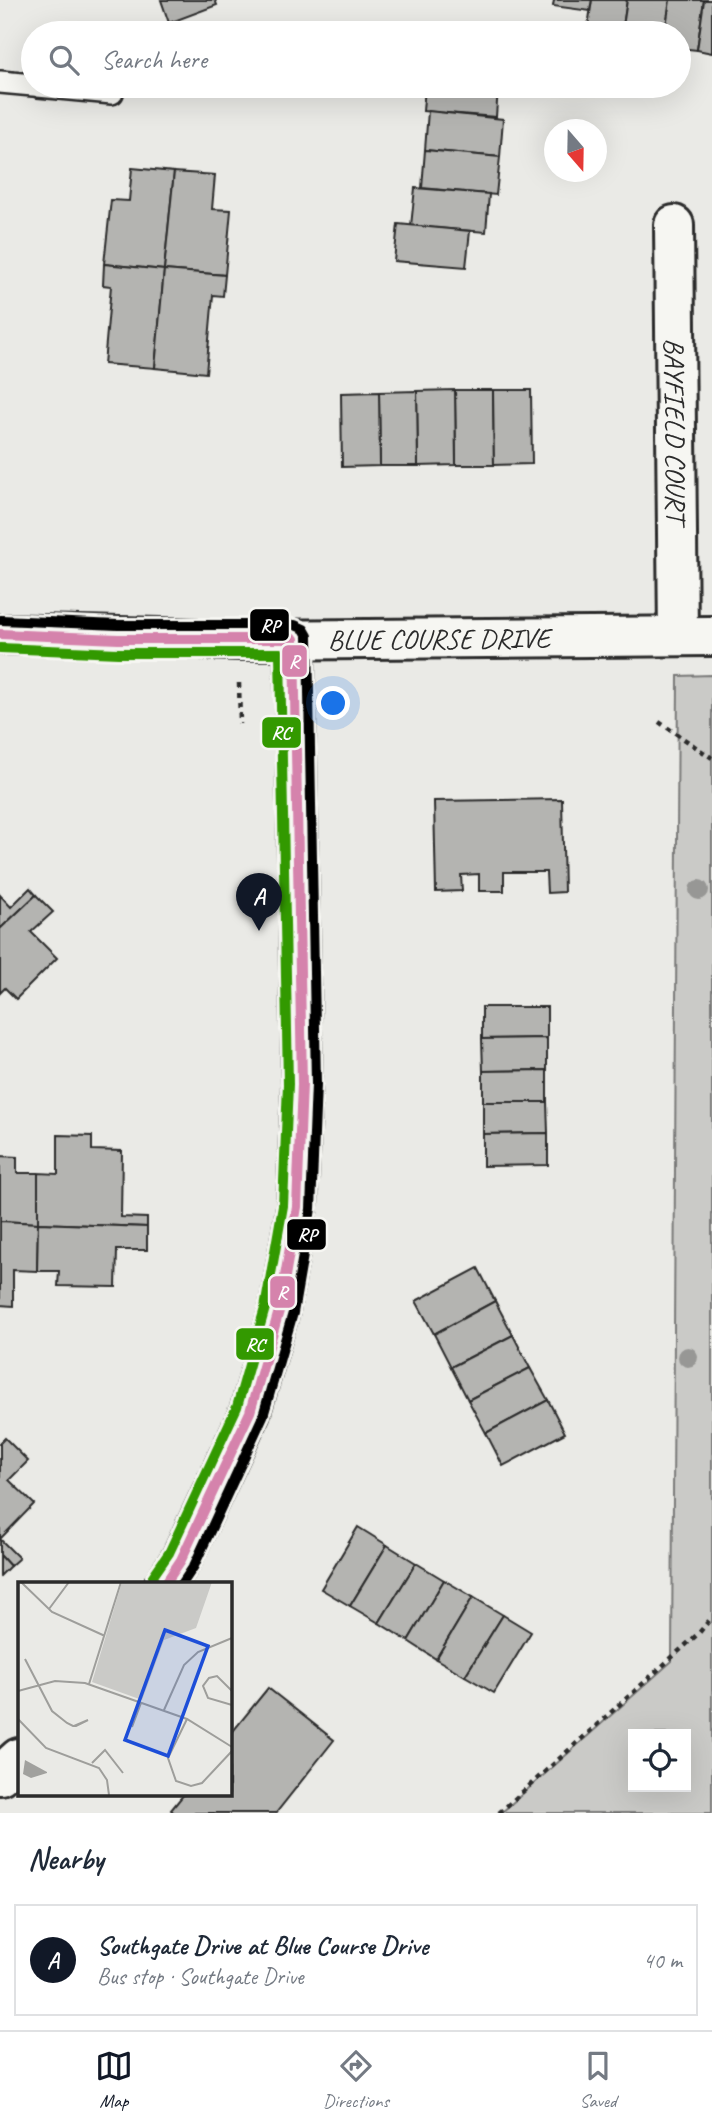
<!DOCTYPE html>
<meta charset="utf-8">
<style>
body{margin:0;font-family:Caveat,sans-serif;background:#f6f6f7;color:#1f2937}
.controls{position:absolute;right:21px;bottom:21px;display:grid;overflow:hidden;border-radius:0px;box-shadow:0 7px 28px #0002}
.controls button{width:63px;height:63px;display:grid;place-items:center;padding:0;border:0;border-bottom:2px solid #e0e1e3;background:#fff;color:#1f2937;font:35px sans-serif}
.compass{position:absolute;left:544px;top:119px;width:63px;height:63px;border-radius:50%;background:#fff;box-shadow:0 7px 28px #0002;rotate:160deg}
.you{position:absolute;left:334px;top:704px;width:24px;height:24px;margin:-18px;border:5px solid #fff;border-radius:50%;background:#1a73e8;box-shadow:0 0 0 10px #1a73e833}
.badge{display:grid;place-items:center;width:46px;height:46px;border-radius:50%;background:#111827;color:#fff;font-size:23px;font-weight:700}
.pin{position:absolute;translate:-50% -58px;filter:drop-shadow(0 2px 4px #0008)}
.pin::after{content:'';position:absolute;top:37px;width:24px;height:21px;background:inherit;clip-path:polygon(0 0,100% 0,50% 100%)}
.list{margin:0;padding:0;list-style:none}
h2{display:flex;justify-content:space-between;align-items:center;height:91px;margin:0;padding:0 28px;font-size:30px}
h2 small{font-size:23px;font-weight:400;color:#747a83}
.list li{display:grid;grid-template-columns:46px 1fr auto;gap:21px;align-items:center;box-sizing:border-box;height:112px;margin:0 14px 14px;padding:0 14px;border:2px solid #e0e1e3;border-radius:0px}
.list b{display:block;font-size:26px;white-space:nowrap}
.list p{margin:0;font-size:23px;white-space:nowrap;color:#747a83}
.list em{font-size:23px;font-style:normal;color:#747a83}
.icon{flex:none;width:38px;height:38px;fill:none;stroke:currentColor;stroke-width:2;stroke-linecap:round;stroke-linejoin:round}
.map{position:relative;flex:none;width:712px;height:1813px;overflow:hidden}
.search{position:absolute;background:#fff;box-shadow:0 7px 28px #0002;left:21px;right:21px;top:21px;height:77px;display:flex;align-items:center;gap:18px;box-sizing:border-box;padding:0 24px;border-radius:38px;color:#747a83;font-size:26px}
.sheet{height:217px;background:#fff}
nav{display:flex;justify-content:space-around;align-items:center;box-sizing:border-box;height:98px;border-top:2px solid #e0e1e3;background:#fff;font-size:19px;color:#747a83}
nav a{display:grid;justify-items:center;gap:4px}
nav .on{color:#111827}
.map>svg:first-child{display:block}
.green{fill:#cacac7;stroke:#7a7a79;stroke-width:2;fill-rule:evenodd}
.building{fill:#b4b4b1;stroke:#2b2b2b;stroke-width:2}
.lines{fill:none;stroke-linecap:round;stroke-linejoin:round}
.lane-casing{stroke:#2b2b2b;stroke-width:26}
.street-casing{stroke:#2b2b2b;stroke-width:44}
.secondary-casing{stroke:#2b2b2b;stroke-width:44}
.path{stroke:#2b2b2b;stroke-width:4.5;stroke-dasharray:5 5;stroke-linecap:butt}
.lane{stroke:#f6f6f2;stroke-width:21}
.street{stroke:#f6f6f2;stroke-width:38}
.secondary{stroke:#f6f6f2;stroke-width:38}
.bus-1-casing{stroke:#f6f6f2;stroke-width:16}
.bus-2-casing{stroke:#f6f6f2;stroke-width:16}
.bus-3-casing{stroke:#f6f6f2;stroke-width:16}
.bus-1{stroke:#d583ac;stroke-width:10}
.bus-2{stroke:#390;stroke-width:10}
.bus-3{stroke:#000;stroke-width:10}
.tree{fill:#979795}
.labels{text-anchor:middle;stroke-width:7;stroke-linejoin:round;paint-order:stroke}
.street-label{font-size:28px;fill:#2b2b2b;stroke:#f6f6f2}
.inset-road{fill:none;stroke:#9e9e9b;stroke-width:2}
.view{fill:#1d4ed8;fill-opacity:0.15;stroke:#1d4ed8;stroke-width:3.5}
.inset-edge{fill:none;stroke:#2b2b2b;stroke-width:3.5}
.line-badge{stroke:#f6f6f2;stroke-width:2.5}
.badge-label{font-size:19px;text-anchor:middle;font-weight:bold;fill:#fff}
</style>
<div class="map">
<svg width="712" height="1813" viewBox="0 0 712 1813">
<rect width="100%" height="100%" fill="#eaeae6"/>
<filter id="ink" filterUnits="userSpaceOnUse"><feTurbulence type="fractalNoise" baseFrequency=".0143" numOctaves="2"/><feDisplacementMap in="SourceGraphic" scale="14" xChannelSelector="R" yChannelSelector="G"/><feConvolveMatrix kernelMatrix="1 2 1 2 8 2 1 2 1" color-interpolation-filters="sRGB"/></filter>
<g filter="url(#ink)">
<!-- green -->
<path class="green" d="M712,675V1813H501L672,1661L678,676ZM633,1734H686V1787H633Z"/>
<!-- building -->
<g class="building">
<polygon points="161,0 215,0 217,5 169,23"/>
<polygon points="554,0 592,0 590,11 553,6"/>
<polygon points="592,0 627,0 622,33 587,33"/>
<polygon points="627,0 670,0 665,33 622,33"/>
<polygon points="670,0 704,0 697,50 679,48 679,33 665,33"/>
<polygon points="704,0 712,0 712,53 697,50"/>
<polygon points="425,86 498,86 496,117 423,111"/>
<polygon points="428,111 503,119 500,157 425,150"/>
<polygon points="425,150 500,157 496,195 422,188"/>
<polygon points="132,168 174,172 164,270 104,264 111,200 129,201"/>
<polygon points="174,172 215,175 212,209 231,210 225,275 164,270"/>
<polygon points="415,188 489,194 486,232 411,226"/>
<polygon points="398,224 470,231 466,267 394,261"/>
<polygon points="104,264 164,270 155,368 104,364 111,286 103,285"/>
<polygon points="164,270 225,275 223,296 213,295 206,373 155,368"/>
<polygon points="455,390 493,390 494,465 456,465"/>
<polygon points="455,390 456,465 418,466 417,391"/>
<polygon points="493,390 531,390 532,464 494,465"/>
<polygon points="417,391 418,466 380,466 379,392"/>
<polygon points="379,392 380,466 342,467 341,393"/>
<polygon points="562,799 564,892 547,893 546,872 504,872 504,891 479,891 479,874 461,875 462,891 436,892 434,801"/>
<polygon points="30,888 36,895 0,929 0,895 11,907"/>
<polygon points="36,895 53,912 31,932 57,958 16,999 5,988 0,993 0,929"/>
<polygon points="482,1007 547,1007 547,1038 482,1039"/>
<polygon points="547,1038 547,1070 483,1071 482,1039"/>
<polygon points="547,1070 547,1102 483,1102 483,1071"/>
<polygon points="483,1102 547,1102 548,1133 483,1134"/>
<polygon points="548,1133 548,1165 483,1166 483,1134"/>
<polygon points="58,1135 92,1136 92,1150 122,1151 121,1217 147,1218 147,1227 38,1223 38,1173 58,1174"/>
<polygon points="0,1156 17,1157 17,1173 38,1173 38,1223 0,1221"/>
<polygon points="0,1221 38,1223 37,1271 13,1270 13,1306 0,1305"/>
<polygon points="38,1223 147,1227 147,1250 117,1250 116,1287 58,1286 59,1271 37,1271"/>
<polygon points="478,1268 495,1301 434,1334 416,1301"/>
<polygon points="495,1301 513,1335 451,1367 434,1334"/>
<polygon points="513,1335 530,1368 468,1400 451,1367"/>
<polygon points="530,1368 548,1400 486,1433 468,1400"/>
<polygon points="548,1400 565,1433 503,1466 486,1433"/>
<polygon points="5,1438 28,1461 9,1480 34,1504 0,1539 0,1443"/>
<polygon points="358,1527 387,1545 350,1606 321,1589"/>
<polygon points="0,1539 19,1558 10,1566 0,1555"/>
<polygon points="387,1545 416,1563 379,1623 350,1606"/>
<polygon points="0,1555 10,1566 0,1576"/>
<polygon points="416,1563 444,1580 408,1641 379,1623"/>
<polygon points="444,1580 473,1597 436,1659 408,1641"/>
<polygon points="473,1597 503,1615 465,1676 436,1659"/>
<polygon points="503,1615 531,1632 494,1693 465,1676"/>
<polygon points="268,1688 334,1740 276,1813 174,1813 171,1810 184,1794 229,1794 229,1736"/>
</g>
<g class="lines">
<defs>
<g id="lane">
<polyline points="0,82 33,85"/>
<polyline points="38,86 112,93"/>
</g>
<g id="street">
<path id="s1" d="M674,225L678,636"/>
<polyline points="165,1584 181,1560 250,1412 279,1311 297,1207 302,1084 294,639"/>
<polyline points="0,1775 19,1758"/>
</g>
<g id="secondary">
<path id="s2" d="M0,634L239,640L712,636"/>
</g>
</defs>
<!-- lane casing -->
<use href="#lane" class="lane-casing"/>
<!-- street casing -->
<use href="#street" class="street-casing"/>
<!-- secondary casing -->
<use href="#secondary" class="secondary-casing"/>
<!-- path -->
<g class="path">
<polyline points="239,683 240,724"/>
<polyline points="659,722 712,758"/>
<polyline points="499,1813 699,1633 712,1617"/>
</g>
<!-- lane -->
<use href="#lane" class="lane"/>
<!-- street -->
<use href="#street" class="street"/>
<!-- secondary -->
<use href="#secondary" class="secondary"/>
<defs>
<polyline id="bus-1" points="0,634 118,639 294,639 302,1084 297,1207 279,1311 250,1412 181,1560 165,1584"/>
<polyline id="bus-2" points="0,648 118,653 280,653 288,1084 283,1206 265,1308 237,1407 169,1553 153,1576"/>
<polyline id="bus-3" points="1,620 118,625 295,625 304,629 308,636 316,1084 311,1209 293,1313 263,1416 194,1566 182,1584"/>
</defs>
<!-- bus-1 casing -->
<use href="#bus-1" class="bus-1-casing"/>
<!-- bus-2 casing -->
<use href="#bus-2" class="bus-2-casing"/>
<!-- bus-3 casing -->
<use href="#bus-3" class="bus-3-casing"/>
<!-- bus-1 -->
<use href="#bus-1" class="bus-1"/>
<!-- bus-2 -->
<use href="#bus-2" class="bus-2"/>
<!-- bus-3 -->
<use href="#bus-3" class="bus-3"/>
</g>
<!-- trees -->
<g class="tree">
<circle cx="699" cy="890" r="10"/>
<circle cx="688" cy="1357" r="10"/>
</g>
</g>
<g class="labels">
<!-- street labels -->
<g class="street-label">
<text dy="10" stroke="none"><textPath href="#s1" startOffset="205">BAYFIELD COURT</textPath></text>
<text dy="10" stroke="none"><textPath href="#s2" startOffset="439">BLUE COURSE DRIVE</textPath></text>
</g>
</g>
<!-- overview -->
<g transform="translate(18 1582)">
<rect width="214" height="214" fill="#eaeae6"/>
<path d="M104,0H194L178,46L146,58L124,118L74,100Z" fill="#cacac7"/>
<path d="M7,178L29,190V191L13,196L5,192Z" fill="#a1a19e"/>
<path class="inset-road" d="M3,0L34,30L87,54M31,27L51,0M7,77L34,129L49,141L55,144H58L70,138L56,144M71,102L103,0M0,109L37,99L67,101L169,137L214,165M214,109L199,94L191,96L185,104L190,116L214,123M146,128L166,83L180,70L214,56M0,137L28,166L81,186L89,198L91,213M169,137L150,176L158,199L173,204L184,201L214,169M114,145L123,121M74,181L87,168L105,191"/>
<path class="view" d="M147,48L190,64L150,174L107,158Z"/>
<rect width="214" height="214" class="inset-edge"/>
</g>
<g class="line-badge">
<rect x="249" y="608" width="41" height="34" rx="7" fill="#000"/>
<rect x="281" y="644" width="27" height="34" rx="7" fill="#d583ac"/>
<rect x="261" y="716" width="41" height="33" rx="7" fill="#390"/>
<rect x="286" y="1218" width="41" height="33" rx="7" fill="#000"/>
<rect x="269" y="1275" width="27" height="34" rx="7" fill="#d583ac"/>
<rect x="235" y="1327" width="40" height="34" rx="7" fill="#390"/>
</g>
<g class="badge-label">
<text x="270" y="632">RP</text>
<text x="294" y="668">R</text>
<text x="281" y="739">RC</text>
<text x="307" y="1241">RP</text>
<text x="282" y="1299">R</text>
<text x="255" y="1351">RC</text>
</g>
</svg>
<div class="controls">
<button><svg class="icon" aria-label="locate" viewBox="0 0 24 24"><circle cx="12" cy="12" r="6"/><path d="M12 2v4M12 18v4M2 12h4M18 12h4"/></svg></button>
</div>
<svg class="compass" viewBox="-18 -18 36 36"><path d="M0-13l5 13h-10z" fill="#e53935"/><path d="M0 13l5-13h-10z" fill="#747a83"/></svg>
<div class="you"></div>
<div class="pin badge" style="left:259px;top:931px">A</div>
<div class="search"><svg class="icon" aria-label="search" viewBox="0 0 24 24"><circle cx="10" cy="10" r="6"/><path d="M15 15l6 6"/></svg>Search here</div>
</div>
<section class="sheet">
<h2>Nearby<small></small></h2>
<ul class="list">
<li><span class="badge">A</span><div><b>Southgate Drive at Blue Course Drive</b><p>Bus stop · Southgate Drive</p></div><em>40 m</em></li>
</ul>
</section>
<nav>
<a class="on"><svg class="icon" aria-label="map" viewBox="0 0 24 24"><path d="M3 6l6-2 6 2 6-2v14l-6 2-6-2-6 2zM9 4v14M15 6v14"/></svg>Map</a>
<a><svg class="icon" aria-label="directions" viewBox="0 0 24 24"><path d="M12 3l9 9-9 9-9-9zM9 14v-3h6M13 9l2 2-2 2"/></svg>Directions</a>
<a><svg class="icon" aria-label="saved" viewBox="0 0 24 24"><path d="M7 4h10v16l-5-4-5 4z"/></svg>Saved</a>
</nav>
